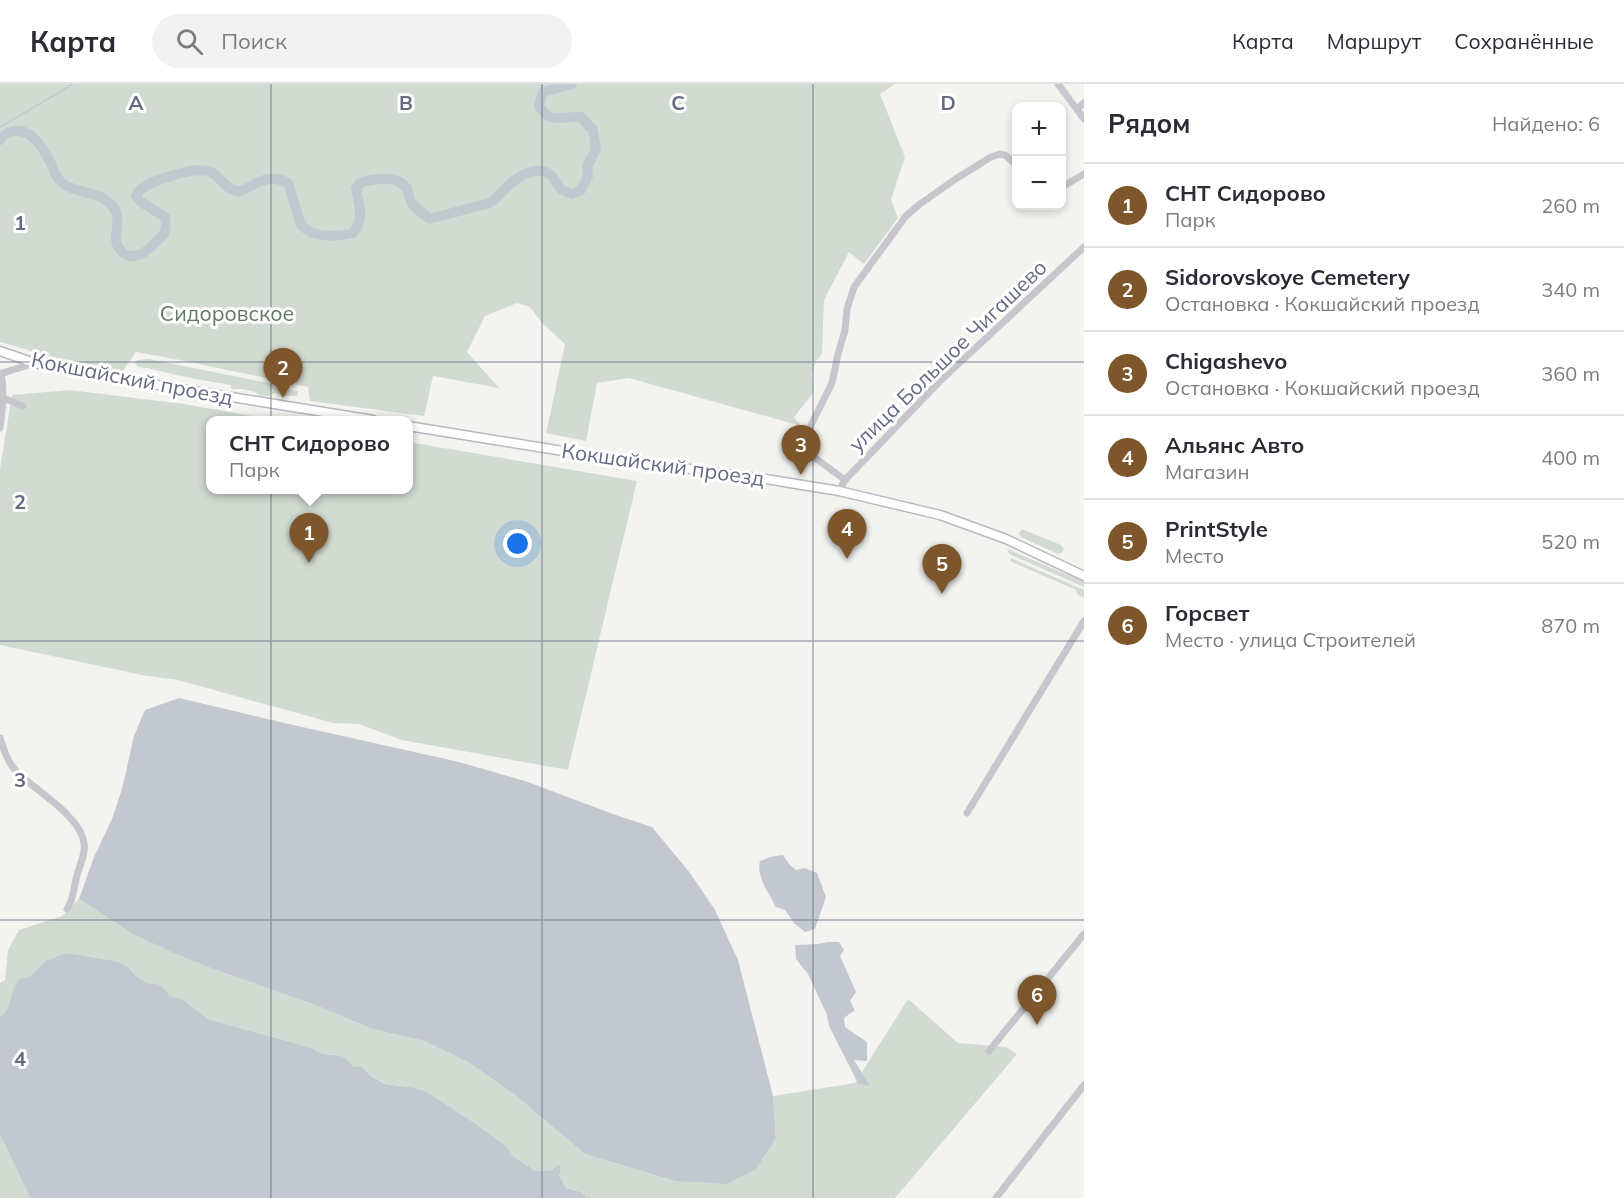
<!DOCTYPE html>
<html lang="ru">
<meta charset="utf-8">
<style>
body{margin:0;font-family:Mulish,sans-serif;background:#f2f2f3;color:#2b2b33}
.controls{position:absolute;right:18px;top:18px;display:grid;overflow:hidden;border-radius:12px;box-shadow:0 3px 9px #0003}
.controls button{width:54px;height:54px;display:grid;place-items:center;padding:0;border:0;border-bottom:2px solid #e1e1e2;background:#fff;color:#2b2b33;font:30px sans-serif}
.you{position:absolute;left:518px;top:460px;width:21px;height:21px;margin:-15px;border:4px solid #fff;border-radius:50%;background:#1a73e8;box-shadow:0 0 0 9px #1a73e833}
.badge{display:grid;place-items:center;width:39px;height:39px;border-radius:50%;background:#7d562c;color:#fff;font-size:20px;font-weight:700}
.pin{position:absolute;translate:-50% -50px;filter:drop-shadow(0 2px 3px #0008)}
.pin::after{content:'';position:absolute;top:32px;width:21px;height:18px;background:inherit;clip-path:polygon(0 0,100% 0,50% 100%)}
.popup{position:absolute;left:206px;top:332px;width:207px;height:78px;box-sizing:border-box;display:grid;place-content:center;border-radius:12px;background:#fff;filter:drop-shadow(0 2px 4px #0005);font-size:20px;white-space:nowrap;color:#7c7c81}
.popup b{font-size:22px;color:#2b2b33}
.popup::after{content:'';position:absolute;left:50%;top:100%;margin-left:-12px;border:12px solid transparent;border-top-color:#fff}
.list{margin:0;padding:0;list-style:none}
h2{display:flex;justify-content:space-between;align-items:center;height:78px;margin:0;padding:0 24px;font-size:26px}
h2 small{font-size:20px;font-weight:400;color:#7c7c81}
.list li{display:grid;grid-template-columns:39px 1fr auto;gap:18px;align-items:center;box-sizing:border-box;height:84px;padding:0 24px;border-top:2px solid #e1e1e2}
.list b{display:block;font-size:22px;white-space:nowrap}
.list p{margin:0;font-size:20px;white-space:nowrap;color:#7c7c81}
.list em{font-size:20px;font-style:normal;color:#7c7c81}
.icon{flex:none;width:33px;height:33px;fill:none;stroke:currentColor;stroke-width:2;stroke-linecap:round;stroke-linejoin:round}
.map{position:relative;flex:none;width:1084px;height:1114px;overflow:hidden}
header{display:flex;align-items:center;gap:36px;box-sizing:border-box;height:84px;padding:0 30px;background:#fff;border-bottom:2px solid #e1e1e2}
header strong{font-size:28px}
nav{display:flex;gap:33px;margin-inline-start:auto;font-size:21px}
.search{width:420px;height:54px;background:#f2f2f3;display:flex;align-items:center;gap:15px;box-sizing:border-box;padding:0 21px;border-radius:33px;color:#7c7c81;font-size:22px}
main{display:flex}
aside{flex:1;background:#fff}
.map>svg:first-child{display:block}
.green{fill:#d2dbd1}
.water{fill:#c3c8d0}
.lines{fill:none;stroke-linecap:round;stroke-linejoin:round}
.stream{stroke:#c3c8d0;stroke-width:1.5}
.river{stroke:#c3c8d0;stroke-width:10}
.major-casing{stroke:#b6b8bd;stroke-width:11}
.minor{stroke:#c6c7cc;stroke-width:7}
.major{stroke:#fff;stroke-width:8}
.grid{fill:none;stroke:#636a81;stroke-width:1.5;stroke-opacity:0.55}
.labels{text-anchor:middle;stroke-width:6;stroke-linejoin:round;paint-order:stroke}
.park-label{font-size:21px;fill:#627864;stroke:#fff}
.street-label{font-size:21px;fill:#636a81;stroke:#fff}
.grid-label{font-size:20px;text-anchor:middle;font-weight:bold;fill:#636a81;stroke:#fff;stroke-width:6;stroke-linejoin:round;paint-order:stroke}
</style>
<header>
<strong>Карта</strong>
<div class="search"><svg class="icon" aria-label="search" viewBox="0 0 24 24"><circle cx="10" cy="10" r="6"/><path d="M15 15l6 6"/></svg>Поиск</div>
<nav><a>Карта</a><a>Маршрут</a><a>Сохранённые</a></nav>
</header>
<main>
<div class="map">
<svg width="1084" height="1114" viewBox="0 0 1084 1114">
<rect width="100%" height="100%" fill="#f3f4f0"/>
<!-- green -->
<g class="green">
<polygon points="0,0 895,0 880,10 905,73 891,116 898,134 864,180 849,168 824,216 822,270 815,278 812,291 814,308 794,333 801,342 629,294 597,299 586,357 546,349 565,260 542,239 530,223 517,219 485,232 467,268 499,304 433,292 424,332 310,317 308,303 180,276 136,268 123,287 48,272 0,258"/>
<polygon points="149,275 273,300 290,306 298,307 297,312 287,312 275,309 269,312 261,312 255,308 243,305 231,305 231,301 190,294 147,284 138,283 135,279 137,276"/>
<polygon points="70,306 184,320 275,336 210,336 210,406 408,406 408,358 637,397 568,686 402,656 359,640 333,639 178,596 147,592 0,561 0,385 12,311"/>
<polygon points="1022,445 1061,461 1064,465 1062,469 1058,470 1021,453 1019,449"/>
<polygon points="1007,465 1084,498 1084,503 1009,470"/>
<polygon points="1011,474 1084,506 1084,514 1078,511 1076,506 1010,477"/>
<path d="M79,815L131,849L216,886L318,922L372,945L424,957L468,978L515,1011L585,1070L675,1097L776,1054L773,1012L855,999L908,915L958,959L1006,963L1017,970L895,1114H587L581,1108L566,1104L559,1091L552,1086L536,1087L511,1071L415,1004L387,1000L372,993L362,983H354C341,966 337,974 321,969C318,968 315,966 312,964L208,935L183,917L170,912L163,903L157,900L145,899L137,893L128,883L46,877L29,893L16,899L8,926L0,933V899L5,896L8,866L19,846L62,832Z"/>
<polygon points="0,1050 30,1114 0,1114"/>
</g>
<!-- water -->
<g class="water">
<polygon points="179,614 280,638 459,678 525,697 613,730 652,743 690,789 715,826 738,876 773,1012 776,1054 756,1085 726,1100 675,1097 585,1070 515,1011 468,978 424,957 372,945 318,922 216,886 174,869 131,849 79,815 94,773 112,735 122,705 134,652 145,626"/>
<path d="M783,771L789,780L796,786L805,784L817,789L826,813L815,845L805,848L794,839L785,826L776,823C769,809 756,793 760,777L770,773Z"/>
<polygon points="828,858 839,858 844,866 840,872 856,908 850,917 855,926 844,934 845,943 867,958 867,977 854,976 870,1002 858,999 829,942 827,931 808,890 796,875 795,861 819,860"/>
<path d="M66,869L119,878L128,883L137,893L146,899L157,900L163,903L170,912L183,916L208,935L312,964C315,966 318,968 321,969C337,974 341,966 354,983H362L372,993L386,1000L416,1004L428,1009L474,1039L507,1063L511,1071L536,1087L552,1086L558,1081L561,1083L559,1091L566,1104L581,1108L587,1114H30L0,1050V933C14,922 9,908 19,895L29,893L46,877Z"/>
</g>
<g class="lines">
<!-- stream -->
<polyline class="stream" points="0,43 73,0"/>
<!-- river -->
<path class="river" d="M0,56C5,49 10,46 19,47C34,48 44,66 50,78C54,85 55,93 61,98C76,111 102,106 114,124C123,137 111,153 119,164C130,181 147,168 157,157C160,154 164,152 165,147C167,142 166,138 165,133L141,118L136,112C138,109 138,107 141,105C154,96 192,83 207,87C221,90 223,105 237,107C242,108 245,105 249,103C263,95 274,91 288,99L301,141C314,154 336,153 353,149C365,134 359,121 356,104C359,98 365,97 372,96C385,94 399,93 407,105C409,110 409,115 412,119C417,126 423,130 430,135L489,119C497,115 500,109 507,103C517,93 534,82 548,89C555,93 555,98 560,104C563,107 568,108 572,110L581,106L588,92L587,83L596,65L593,46L581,33C563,32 548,41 539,21L543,8L572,0"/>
<defs>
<g id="major">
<polyline points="0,267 35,279 72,287 373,336"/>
<polyline points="408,342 606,374 766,395 839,407 940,431 1006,455 1084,492"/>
</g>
</defs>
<!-- major casing -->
<use href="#major" class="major-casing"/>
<!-- minor -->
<g class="minor">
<polyline points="1058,0 1084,35"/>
<polyline points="1077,25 1084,19"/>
<polyline points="1062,103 1084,90"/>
<polyline points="0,290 35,279"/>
<polyline points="3,314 23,322"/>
<path d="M0,344C2,326 5,308 1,290"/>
<polyline points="845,396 814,373 807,366 805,360 807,349 832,299 838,270 845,246 847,225 854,203 906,132 920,120 957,94 991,73 1000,70 1005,71 1017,81"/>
<polyline points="839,407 845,396 940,297 1084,163"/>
<path d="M0,654C4,666 7,677 16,687C34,706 81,732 84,759C86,769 80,781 77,791C74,802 74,815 67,825"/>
<polyline points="967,729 1084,537"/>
<polyline points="989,967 1084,850"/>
<polyline points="996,1114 1084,1001"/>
</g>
<!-- major -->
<use href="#major" class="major"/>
</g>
<!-- grid -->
<path class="grid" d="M271,0V1114M542,0V1114M813,0V1114M0,278H1084M0,557H1084M0,836H1084"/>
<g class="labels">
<!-- park labels -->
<g class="park-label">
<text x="227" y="237">Сидоровское</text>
</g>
<!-- street labels -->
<g class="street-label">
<text transform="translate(948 272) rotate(-44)" y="7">улица Большое Чигашево</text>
<text transform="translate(132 295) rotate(11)" y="7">Кокшайский проезд</text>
<text transform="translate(663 381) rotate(8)" y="7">Кокшайский проезд</text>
</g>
</g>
<g class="grid-label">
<text x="136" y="26">A</text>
<text x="406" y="26">B</text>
<text x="678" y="26">C</text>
<text x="948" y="26">D</text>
<text x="20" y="146">1</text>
<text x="20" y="425">2</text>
<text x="20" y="703">3</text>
<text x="20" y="982">4</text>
</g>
</svg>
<div class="controls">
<button>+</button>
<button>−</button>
</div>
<div class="you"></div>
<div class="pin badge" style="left:309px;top:479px">1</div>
<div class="popup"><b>СНТ Сидорово</b>Парк</div>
<div class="pin badge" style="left:283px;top:314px">2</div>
<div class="pin badge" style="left:801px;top:391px">3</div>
<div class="pin badge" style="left:847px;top:475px">4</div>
<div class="pin badge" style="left:942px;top:510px">5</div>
<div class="pin badge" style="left:1037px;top:941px">6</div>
</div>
<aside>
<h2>Рядом<small>Найдено: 6</small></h2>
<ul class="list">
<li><span class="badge">1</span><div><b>СНТ Сидорово</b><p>Парк</p></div><em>260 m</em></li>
<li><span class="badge">2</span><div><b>Sidorovskoye Cemetery</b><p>Остановка · Кокшайский проезд</p></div><em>340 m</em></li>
<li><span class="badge">3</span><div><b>Chigashevo</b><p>Остановка · Кокшайский проезд</p></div><em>360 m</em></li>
<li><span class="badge">4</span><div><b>Альянс Авто</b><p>Магазин</p></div><em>400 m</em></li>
<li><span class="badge">5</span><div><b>PrintStyle</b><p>Место</p></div><em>520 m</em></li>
<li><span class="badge">6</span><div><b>Горсвет</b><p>Место · улица Строителей</p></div><em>870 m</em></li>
</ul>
</aside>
</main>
